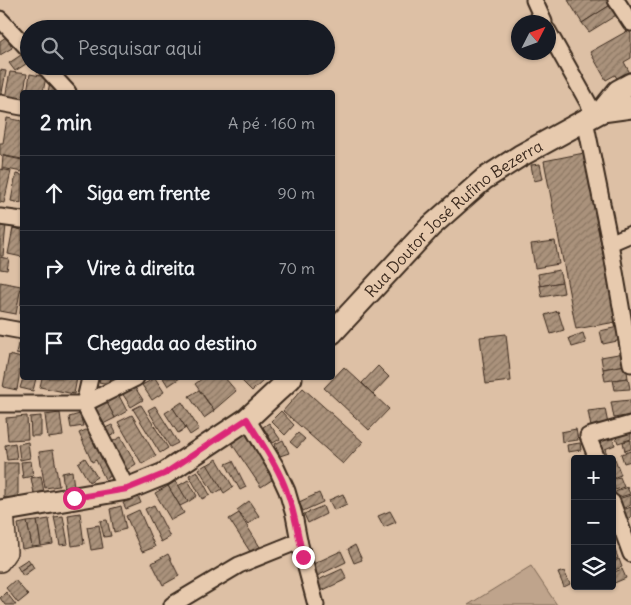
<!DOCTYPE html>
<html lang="pt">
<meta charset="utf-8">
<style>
body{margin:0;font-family:Delius,sans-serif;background:#242831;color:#f1f3f6}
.controls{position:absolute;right:15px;bottom:15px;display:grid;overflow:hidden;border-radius:5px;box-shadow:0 1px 4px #0004}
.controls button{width:45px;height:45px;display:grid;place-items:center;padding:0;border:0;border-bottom:1px solid #363941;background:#171b24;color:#f1f3f6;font:25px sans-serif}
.compass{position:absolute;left:511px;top:15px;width:45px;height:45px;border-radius:50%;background:#171b24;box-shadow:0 1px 4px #0004;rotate:48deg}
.stop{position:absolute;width:15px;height:15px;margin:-11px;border:4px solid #db2777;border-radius:50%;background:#fff}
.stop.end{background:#db2777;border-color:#fff;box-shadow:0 1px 5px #0008}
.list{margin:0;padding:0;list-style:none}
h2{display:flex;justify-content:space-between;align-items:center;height:65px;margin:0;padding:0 20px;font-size:21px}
h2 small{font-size:16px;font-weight:400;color:#9ea1a6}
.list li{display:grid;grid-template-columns:32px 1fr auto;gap:15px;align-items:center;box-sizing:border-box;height:75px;padding:0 20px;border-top:1px solid #363941}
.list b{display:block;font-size:19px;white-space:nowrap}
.list em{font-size:16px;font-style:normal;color:#9ea1a6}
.icon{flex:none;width:28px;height:28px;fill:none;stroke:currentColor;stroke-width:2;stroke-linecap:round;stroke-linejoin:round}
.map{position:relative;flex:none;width:631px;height:605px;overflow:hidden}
.search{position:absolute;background:#171b24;box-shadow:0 1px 4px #0004;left:20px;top:20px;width:315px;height:55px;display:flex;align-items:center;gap:12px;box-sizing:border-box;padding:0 18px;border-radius:28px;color:#9ea1a6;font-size:19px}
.panel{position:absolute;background:#171b24;box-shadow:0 1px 4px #0004;left:20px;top:90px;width:315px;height:290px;border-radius:5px}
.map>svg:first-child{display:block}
.grass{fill:#bfa48c;stroke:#7d6755}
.building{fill:url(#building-hatch);stroke:#3b2a1e}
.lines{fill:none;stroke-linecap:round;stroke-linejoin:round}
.minor-casing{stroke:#3b2a1e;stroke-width:19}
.tertiary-casing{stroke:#3b2a1e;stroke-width:22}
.secondary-casing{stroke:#3b2a1e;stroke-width:25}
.minor{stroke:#e7caae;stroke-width:15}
.tertiary{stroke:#e7caae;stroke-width:19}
.secondary{stroke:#e7caae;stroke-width:21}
.route{stroke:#db2777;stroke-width:6}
.labels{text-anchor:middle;stroke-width:4.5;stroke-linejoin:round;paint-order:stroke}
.street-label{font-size:16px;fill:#3b2a1e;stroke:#e7caae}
</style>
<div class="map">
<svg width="631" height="605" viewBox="0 0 631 605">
<defs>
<pattern id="building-hatch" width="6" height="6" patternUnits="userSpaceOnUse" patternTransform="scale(1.25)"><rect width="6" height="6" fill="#aa927b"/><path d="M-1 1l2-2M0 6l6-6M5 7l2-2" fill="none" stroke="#8c7764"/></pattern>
</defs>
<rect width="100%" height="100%" fill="#ddc0a5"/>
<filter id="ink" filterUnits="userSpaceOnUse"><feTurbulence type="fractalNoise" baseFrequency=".02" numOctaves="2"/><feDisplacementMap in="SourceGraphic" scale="10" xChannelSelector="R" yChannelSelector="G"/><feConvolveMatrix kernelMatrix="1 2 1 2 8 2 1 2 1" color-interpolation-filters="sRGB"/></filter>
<g filter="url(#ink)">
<!-- grass -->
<polygon class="grass" points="531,566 557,605 468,605"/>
<!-- building -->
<g class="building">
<polygon points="568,0 610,0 612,4 582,23"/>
<polygon points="612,4 618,14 589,32 582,23"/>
<polygon points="629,30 631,34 631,58 624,62 631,75 620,84 615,75 606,80 590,52"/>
<polygon points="6,37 12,48 0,55 0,41"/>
<polygon points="24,53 29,62 15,71 9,63"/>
<polygon points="0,70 6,71 1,98 0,97"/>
<polygon points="10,72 27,74 22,101 5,98"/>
<polygon points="30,74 46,77 43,92 27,92"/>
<polygon points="50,82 58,83 57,92 48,92"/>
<polygon points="7,118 22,121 22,159 0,155 0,143 3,143"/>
<polygon points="584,153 616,322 576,329 544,161"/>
<polygon points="3,156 22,160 22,172 2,168"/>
<polygon points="540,164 543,179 534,181 531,165"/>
<polygon points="0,169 11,171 4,203 0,202"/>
<polygon points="16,174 22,175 21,203 11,201"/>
<polygon points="0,224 6,225 3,256 0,256"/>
<polygon points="13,228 22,230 22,257 8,254"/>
<polygon points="555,241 559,264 535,268 531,244"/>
<polygon points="0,257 9,259 7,270 0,269"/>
<polygon points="559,270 562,282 540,286 538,274"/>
<polygon points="0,282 21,286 16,314 0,311"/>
<polygon points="562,282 564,293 542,297 540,286"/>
<polygon points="22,284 22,314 20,314"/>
<polygon points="558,311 564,330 551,334 545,315"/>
<polygon points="618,327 622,340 603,344 600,331"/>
<polygon points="583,333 586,343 572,347 569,338"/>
<polygon points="506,334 511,381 486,384 480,337"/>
<polygon points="18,344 22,344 22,355 16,354"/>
<polygon points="624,353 626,365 603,369 601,357"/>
<polygon points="9,355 22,358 17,390 3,387"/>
<polygon points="626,365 628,378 605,381 603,369"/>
<polygon points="378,366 389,377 373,394 362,383"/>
<polygon points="344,367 389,409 369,430 324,388"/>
<polygon points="23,378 36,378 33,391 20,388"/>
<polygon points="42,378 77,378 74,394 40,387"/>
<polygon points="100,378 111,378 109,384 99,382"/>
<polygon points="155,378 164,392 152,400 142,385"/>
<polygon points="163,378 180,378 168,386"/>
<polygon points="203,378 225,378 236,391 214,410 195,384"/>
<polygon points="239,378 259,378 263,381 252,391"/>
<polygon points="628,378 630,389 615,390 613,380"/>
<polygon points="134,386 143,400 131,407 122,393"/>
<polygon points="303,388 363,442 343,464 283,411"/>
<polygon points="199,390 214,411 204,418 189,396"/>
<polygon points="117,392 127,411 115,418 105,399"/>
<polygon points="105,399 115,418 103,424 92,405"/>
<polygon points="630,400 631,415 614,418 611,402"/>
<polygon points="182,402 199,429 190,435 173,408"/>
<polygon points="141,405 168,448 160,453 133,409"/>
<polygon points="155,406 178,443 170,447 148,410"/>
<polygon points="173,408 186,428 178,433 165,413"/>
<polygon points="605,409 608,424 591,427 588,411"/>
<polygon points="281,411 294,425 285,435 271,421"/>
<polygon points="60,413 63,436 48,438 45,415"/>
<polygon points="80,414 83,426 71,428 69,417"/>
<polygon points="132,415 156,456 142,464 118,422"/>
<polygon points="27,416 28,439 8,440 6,418"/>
<polygon points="41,416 41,436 31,436 30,417"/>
<polygon points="269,423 280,439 273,443 263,427"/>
<polygon points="112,425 116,433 107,438 103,429"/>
<polygon points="93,427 115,474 105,479 96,460 92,462 79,433"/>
<polygon points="576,429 578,440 562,442 561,432"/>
<polygon points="631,429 631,439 618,443 615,434"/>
<polygon points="244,431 275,478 261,487 230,441"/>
<polygon points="298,433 305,439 297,448 290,442"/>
<polygon points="611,434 615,445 605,449 608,457 605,458 597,440"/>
<polygon points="121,437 136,464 125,471 109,443"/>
<polygon points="283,440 289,453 280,456 275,444"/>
<polygon points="631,440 631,449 625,451 623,442"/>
<polygon points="28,442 30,458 20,460 18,444"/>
<polygon points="15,443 17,459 7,460 5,445"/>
<polygon points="580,443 581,450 568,452 567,445"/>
<polygon points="53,450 59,486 45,488 39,452"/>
<polygon points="631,451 631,461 624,463 621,454"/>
<polygon points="85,458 97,477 89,482 78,463"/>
<polygon points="217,459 233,487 224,493 207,465"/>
<polygon points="615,459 621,475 612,478 612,460"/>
<polygon points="31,461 33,476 23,478 21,462"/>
<polygon points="233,461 246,487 240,490 226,464"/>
<rect x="4" y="463" width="14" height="35"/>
<polygon points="207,464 222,489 214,494 199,469"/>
<polygon points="72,471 74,487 64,489 62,473"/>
<polygon points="197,471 210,495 202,499 189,475"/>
<polygon points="41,476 44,492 34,493 31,478"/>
<polygon points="620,477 624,487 615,490 612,479"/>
<polygon points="188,480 197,496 188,502 178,486"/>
<polygon points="176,481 188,502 180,506 168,486"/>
<polygon points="168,486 184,513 171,520 155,493"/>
<polygon points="627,487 630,494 617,498 615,492"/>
<polygon points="319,493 323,502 303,511 299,502"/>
<polygon points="343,494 347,504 334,510 329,500"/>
<polygon points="631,495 631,505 622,509 618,499"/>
<polygon points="138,496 141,503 126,509 123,503"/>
<polygon points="249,501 259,516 248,524 237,510"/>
<polygon points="154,505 170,537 161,542 145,509"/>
<polygon points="121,506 126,529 114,532 110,509"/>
<polygon points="323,506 326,514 308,523 304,514"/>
<polygon points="631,507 631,517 625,519 623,510"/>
<polygon points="139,510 155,547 142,552 126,516"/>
<polygon points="390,511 396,522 384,527 378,516"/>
<polygon points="80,513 84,544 72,546 68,515"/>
<polygon points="239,513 260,547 251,553 229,519"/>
<polygon points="63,516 68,544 60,545 54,517"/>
<polygon points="49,519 53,544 41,546 37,521"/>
<polygon points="107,520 111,536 104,537 100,521"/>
<polygon points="37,521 41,546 32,547 27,522"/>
<polygon points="27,522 32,547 22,549 18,524"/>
<polygon points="99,525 103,548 91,550 87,527"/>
<polygon points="355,545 362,560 354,563 348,549"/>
<polygon points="615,550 618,558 612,561 612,551"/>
<polygon points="341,551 346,562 317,576 311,565"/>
<polygon points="168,554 179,576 163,585 152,563"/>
<polygon points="28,559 31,563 20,571 17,566"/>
<polygon points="619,559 622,567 612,571 612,562"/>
<polygon points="31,563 34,568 23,576 20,571"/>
<polygon points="342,569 347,579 321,591 316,581"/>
<polygon points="622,569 626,578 612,584 612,573"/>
<polygon points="564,571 570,584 564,587 558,573"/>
<polygon points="15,580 28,595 18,603 6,588"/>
<polygon points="6,592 16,605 5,605 0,598"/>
</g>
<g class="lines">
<defs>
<g id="minor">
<polyline points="534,0 544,22"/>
<polyline points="616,0 631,23"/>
<polyline points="0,19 29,50"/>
<polyline points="548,31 595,115"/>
<polyline points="44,66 68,92"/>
<polyline points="0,103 22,107"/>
<polyline points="585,120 610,243 631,364"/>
<polyline points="0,217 22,220"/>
<polyline points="610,243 631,234"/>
<polyline points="0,327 22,331"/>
<polyline points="90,378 84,404 127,489"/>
<polyline points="0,404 84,404 136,378"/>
<polyline points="247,419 276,467 287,491 294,515 299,541 316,605"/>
<polyline points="597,459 588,436 631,424"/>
<polyline points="612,502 631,554"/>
<polyline points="172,605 239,565 299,541"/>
</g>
<polyline id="tertiary" points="0,562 7,552 4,511"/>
<g id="secondary">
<polyline points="602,111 631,107"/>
<path id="s1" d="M332,333L430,227L484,179L520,156L602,111L618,91L631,84"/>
<polyline points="0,511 127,489 164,474 247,419 291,378"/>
</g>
</defs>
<!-- minor casing -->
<use href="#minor" class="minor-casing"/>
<!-- tertiary casing -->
<use href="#tertiary" class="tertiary-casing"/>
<!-- secondary casing -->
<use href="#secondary" class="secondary-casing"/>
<!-- minor -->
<use href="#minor" class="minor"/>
<!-- tertiary -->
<use href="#tertiary" class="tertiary"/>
<!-- secondary -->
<use href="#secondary" class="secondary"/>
</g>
</g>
<g class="lines" filter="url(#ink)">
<!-- route -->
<path class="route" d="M74,498L127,489L164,474L247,419C261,443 278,466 287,492C295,513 298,535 303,557"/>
</g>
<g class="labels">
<!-- street labels -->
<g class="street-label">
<text dy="6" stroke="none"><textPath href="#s1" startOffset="168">Rua Doutor José Rufino Bezerra</textPath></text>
</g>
</g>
</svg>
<div class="controls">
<button>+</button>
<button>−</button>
<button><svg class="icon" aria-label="layers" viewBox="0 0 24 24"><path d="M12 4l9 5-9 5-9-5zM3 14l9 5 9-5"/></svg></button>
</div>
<svg class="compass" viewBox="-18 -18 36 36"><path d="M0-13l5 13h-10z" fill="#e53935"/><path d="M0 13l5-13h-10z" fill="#9ea1a6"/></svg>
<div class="stop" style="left:74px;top:498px"></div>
<div class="stop end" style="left:303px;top:557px"></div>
<div class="search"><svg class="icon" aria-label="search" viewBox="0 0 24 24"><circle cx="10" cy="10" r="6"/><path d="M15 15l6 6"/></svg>Pesquisar aqui</div>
<section class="panel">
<h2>2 min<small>A pé · 160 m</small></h2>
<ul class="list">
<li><svg class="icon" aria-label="ahead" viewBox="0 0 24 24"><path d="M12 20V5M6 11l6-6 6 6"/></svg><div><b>Siga em frente</b></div><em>90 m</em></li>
<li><svg class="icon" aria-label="right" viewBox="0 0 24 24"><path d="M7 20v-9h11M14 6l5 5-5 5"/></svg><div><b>Vire à direita</b></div><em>70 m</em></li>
<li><svg class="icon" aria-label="arrive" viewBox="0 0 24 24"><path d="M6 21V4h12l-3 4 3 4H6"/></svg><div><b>Chegada ao destino</b></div></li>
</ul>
</section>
</div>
